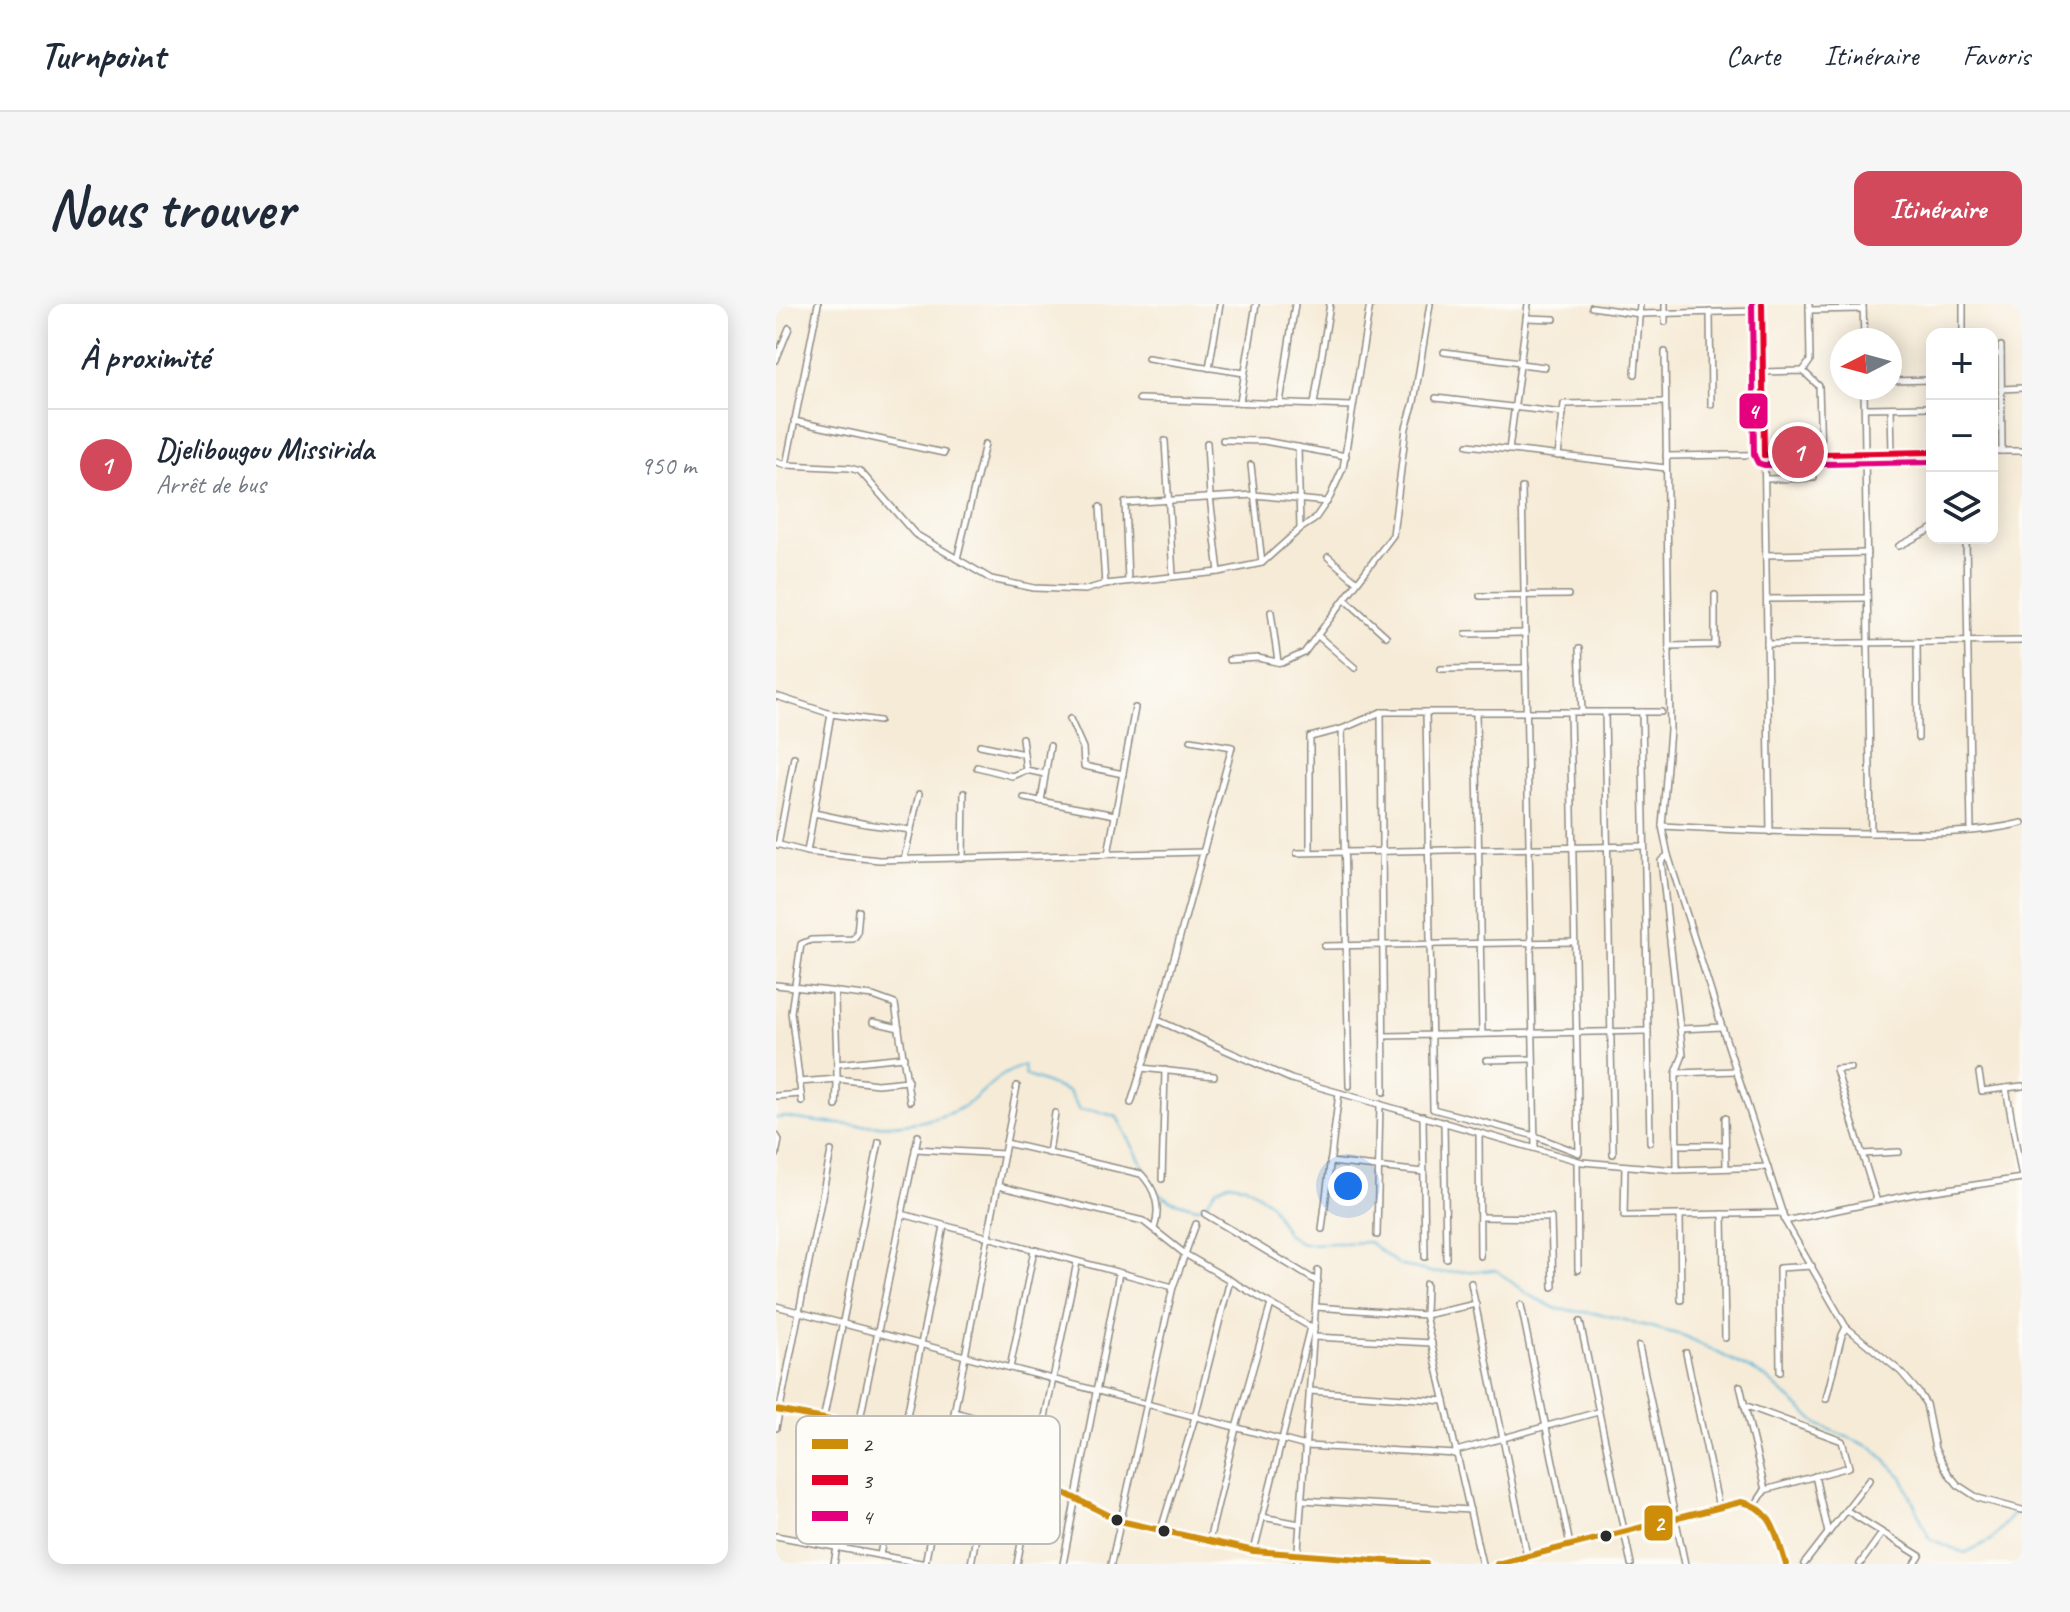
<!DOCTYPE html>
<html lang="fr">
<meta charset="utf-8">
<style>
body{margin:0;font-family:Caveat,sans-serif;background:#f6f6f7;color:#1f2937}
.controls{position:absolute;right:24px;top:24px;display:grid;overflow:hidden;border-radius:16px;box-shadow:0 4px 20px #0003}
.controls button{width:72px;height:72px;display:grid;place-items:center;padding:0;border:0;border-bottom:2px solid #e0e1e3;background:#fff;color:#1f2937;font:40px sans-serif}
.compass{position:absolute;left:1054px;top:24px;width:72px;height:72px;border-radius:50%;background:#fff;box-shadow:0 4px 20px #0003;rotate:264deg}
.you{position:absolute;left:572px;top:882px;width:28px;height:28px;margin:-20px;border:6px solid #fff;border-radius:50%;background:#1a73e8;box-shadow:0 0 0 12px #1a73e833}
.badge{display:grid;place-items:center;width:52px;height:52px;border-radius:50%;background:#d1495b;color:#fff;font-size:26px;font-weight:700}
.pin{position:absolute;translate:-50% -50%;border:4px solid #fff;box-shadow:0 2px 8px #0006}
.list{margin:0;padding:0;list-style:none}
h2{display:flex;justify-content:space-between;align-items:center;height:104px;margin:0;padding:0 32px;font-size:34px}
h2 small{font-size:26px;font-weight:400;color:#747a83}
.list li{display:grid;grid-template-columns:52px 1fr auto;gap:24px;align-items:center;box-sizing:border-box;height:112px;padding:0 32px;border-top:2px solid #e0e1e3}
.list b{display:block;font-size:30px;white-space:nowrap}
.list p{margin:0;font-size:26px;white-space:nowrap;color:#747a83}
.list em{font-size:26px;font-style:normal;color:#747a83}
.icon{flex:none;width:44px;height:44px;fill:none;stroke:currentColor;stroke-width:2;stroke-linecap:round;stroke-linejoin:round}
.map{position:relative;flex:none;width:1246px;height:1260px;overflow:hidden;border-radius:16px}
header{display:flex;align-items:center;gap:48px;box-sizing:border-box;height:112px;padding:0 40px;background:#fff;border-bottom:2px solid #e0e1e3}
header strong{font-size:38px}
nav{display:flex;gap:44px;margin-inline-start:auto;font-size:28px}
.intro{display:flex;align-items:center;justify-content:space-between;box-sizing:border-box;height:192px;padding:0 48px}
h1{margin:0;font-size:56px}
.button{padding:20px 36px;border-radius:16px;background:#d1495b;color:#fff;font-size:28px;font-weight:700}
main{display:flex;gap:48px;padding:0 48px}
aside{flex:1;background:#fff;border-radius:16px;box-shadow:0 4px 20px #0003}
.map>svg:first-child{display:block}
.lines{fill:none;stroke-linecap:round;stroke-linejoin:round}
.stream{stroke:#5ab6d8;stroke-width:2}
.minor-casing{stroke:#908b81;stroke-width:8}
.tertiary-casing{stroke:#908b81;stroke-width:9}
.minor{stroke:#fff;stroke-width:5}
.tertiary{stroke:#fff;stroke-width:6}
.bus-1-casing{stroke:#fdfcf7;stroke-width:12}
.bus-2-casing{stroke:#fdfcf7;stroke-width:12}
.bus-3-casing{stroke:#fdfcf7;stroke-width:12}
.bus-1{stroke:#ce8d09;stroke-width:6}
.bus-2{stroke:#e4002b;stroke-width:6}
.bus-3{stroke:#e5007d;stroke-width:6}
.bus-dot{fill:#2b2b2b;stroke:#fdfcf7;stroke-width:3}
.key{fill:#fdfcf7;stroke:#bebdba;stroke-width:2}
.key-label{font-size:22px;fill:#2b2b2b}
.line-badge{stroke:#fdfcf7;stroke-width:3}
.badge-label{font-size:22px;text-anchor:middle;font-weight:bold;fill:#fff}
</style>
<header>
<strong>Turnpoint</strong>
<nav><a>Carte</a><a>Itinéraire</a><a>Favoris</a></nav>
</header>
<div class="intro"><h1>Nous trouver</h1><a class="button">Itinéraire</a></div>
<main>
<aside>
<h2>À proximité<small></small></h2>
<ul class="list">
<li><span class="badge">1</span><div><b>Djelibougou Missirida</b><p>Arrêt de bus</p></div><em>950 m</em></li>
</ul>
</aside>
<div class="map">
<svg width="1246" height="1260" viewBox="0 0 1246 1260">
<rect width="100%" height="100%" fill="#fdfcf7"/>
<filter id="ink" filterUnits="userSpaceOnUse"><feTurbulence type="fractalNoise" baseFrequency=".0125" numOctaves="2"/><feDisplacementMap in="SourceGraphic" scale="16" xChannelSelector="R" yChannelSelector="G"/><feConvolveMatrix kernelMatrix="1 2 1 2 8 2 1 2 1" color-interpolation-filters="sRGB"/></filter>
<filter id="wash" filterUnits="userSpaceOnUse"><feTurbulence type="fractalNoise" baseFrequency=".006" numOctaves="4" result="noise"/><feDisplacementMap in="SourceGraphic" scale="32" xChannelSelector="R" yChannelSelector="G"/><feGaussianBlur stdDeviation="1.8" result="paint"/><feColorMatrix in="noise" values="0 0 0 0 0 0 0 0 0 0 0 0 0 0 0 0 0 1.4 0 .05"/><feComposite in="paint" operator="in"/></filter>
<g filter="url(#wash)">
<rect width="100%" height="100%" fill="#f6ebd7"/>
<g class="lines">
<!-- stream -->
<path class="stream" d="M0,814L8,813C63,822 137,830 187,803C199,796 209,784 221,775C229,769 239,765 248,761L249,771L293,788L303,806H318L341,813L380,886L393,896L420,904L430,900L440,885L453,879L471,882L494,899L511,930L526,940L593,938L623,961L659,969L720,966L751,990L781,1005L825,1010L909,1032L989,1073L1043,1121L1097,1144L1126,1173L1154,1235L1189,1249L1215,1236L1240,1206"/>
</g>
</g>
<g filter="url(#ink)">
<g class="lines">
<defs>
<g id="minor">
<polyline points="889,0 889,18"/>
<polyline points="986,0 994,528"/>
<polyline points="1087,0 1088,36"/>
<polyline points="1187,0 1187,30"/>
<polyline points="816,3 864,10 986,7"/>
<polyline points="1033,6 1087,5"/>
<polyline points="934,8 935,100"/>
<polyline points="750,14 778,15"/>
<polyline points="1225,42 1226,147"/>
<polyline points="668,48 744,58"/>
<polyline points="889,48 894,426 886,522 892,551 946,723 1009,917 1070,1023 1125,1068 1143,1089 1150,1100 1159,1145 1172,1169 1182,1181 1202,1194 1246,1206"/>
<polyline points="1216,50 1225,50"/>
<polyline points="372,54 468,69"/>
<polyline points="0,56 13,24"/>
<polyline points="744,60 769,63"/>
<polyline points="433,64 444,0"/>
<polyline points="1027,67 1034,57 1033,0"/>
<polyline points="987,68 1027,67 1043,82 1045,150"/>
<polyline points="859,70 864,0"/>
<polyline points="1114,77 1156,76"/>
<polyline points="1088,84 1095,529"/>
<polyline points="1225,85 1246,84"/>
<polyline points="660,94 787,109"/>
<polyline points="363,95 576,102"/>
<polyline points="464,98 480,0"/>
<polyline points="504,99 519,0"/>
<polyline points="538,100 554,0"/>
<polyline points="1089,104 1156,103"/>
<polyline points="1115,104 1116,149"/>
<polyline points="18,117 168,149"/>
<polyline points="447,136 488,137 570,152"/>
<polyline points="389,137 397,272"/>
<polyline points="431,139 434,193 443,268"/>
<polyline points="692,141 890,164"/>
<polyline points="522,143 524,225"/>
<polyline points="733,146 752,0"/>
<polyline points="1216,147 1246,147"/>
<polyline points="782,152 788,100 889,98"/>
<polyline points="890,152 1156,148"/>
<polyline points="0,158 10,161 74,164 84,167 139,230 215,275 258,284 309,286 329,280 443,268 486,259 524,225 538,216 554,193 567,164 594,0"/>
<polyline points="10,161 42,0"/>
<polyline points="475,161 486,259"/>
<polyline points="989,175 1038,174"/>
<polyline points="746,184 759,844"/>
<polyline points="324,203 329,280"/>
<polyline points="1190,234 1195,527"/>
<polyline points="1123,242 1156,225"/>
<polyline points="990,251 1091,249"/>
<polyline points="552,253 581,278"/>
<polyline points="181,255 209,140"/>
<polyline points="352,277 349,199 478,191 551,198"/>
<polyline points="704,292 792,291"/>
<polyline points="569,295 610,332"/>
<polyline points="991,295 1091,294"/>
<polyline points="495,308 502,358"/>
<polyline points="690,330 749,329"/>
<polyline points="541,331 579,364"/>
<polyline points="1141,338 1142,434"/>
<polyline points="991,340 1246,337"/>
<polyline points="893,342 939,341 939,291"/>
<polyline points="803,345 806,408"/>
<polyline points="453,356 482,354 506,359 528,349 617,231 630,124 638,98 654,0"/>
<polyline points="665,365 750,364"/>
<polyline points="0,392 55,410 103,417"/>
<polyline points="605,408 608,788"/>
<polyline points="650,408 657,805 759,832 803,849 794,408"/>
<polyline points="700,408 706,730"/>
<polyline points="829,408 837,850"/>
<polyline points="866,408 874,838"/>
<polyline points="294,415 307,444 308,462 347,470"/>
<polyline points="566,425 573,782"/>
<polyline points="246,434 250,466"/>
<polyline points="204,441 248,450"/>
<polyline points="201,463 236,472 250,466 269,470"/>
<polyline points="248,494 339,511"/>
<polyline points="265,497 274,442"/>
<polyline points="38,509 90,520 135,526"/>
<path d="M886,522C955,526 1024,529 1094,529C1144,529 1197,531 1246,519"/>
<polyline points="0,540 31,548 103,556 428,548"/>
<polyline points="2,541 18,453"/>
<polyline points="31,548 55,410"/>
<polyline points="534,548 534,433 566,425 605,408 885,408"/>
<polyline points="521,549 868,542"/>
<polyline points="332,550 359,404"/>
<polyline points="892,551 885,557 907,751 900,769 901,866"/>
<polyline points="187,554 188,489"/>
<polyline points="128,555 143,490"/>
<polyline points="548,642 798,638"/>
<polyline points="0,681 97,692 119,700 134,797"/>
<path d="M59,688C59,726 63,764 60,802"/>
<polyline points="381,716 515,775 806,858 901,866 992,863"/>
<polyline points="97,718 123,724"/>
<polyline points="904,725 946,723"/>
<polyline points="608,732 872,727"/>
<polyline points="710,756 757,755"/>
<polyline points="61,760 128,753"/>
<polyline points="366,764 438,772"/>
<polyline points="1074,764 1060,765 1101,898"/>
<polyline points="901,769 960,767"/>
<polyline points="1203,769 1206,787 1246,782"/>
<polyline points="23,778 62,775 101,780 132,777"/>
<polyline points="0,792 25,790"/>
<polyline points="26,798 15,708 25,640 35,636 77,635 81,630 83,607"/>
<polyline points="355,799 381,716 456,443 415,436"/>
<polyline points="647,812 649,953"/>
<polyline points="949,814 950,864"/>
<polyline points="668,818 670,954"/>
<polyline points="703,829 704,952"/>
<polyline points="0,831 3,836 0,851"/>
<path d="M230,839L365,870C380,885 385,905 378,925"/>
<polyline points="901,841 949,841"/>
<polyline points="139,845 228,850"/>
<polyline points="273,849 279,809"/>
<polyline points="1086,850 1123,848"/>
<polyline points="801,857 802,966"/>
<polyline points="554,858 648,868"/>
<polyline points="849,862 848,912 1007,909"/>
<polyline points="386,875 389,766"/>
<polyline points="222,882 367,917 409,950 538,1025"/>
<polyline points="126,910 397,983"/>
<polyline points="429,910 542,978"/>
<polyline points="947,910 949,1034"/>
<polyline points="904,911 905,996"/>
<polyline points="704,913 775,914 777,983"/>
<polyline points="1009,917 1138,890 1246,874 1230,784"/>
<polyline points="546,925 563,789"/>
<polyline points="601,931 604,800"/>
<polyline points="695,979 751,1252"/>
<polyline points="650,980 649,1011 706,1260"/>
<polyline points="745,1001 794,1241"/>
<polyline points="0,1002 530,1142 681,1150"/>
<polyline points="540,1003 649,1011 700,1000"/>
<polyline points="804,1018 855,1260"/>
<polyline points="538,1033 656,1039"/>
<polyline points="863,1042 909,1260"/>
<polyline points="910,1049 943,1204"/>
<polyline points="234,1064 258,946"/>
<polyline points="1004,1068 1003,964 1036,962"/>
<polyline points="964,1082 989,1186"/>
<polyline points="534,1087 669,1097"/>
<polyline points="1050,1095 1066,1031 1070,1023"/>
<polyline points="968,1101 1066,1137 1073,1163 989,1186 980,1200"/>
<polyline points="179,1108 265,1133"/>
<polyline points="0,1124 55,847"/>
<polyline points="680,1147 822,1108"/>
<polyline points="1039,1172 1052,1229"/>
<polyline points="526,1196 694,1206"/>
<polyline points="1070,1206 1144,1252 1139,1260"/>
<polyline points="486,1213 524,1220"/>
<polyline points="385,1226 419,1113 454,976"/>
<polyline points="0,1232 150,1260"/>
<polyline points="23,1236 103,838"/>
<polyline points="433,1237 460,1124 495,1000"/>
<polyline points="478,1247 534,1023"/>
<polyline points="104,1251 168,922"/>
<polyline points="58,1260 83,1120 142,832"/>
<polyline points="149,1260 241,782"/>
<polyline points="195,1260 215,1152"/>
<polyline points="241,1260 265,1133 301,958"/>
<polyline points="287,1260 343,969"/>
<polyline points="335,1260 397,983 420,920"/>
<polyline points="521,1260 542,967"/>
<polyline points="1028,1260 1094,1175"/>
<polyline points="1084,1260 1106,1229"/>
</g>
<g id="tertiary">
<polyline points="0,1106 83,1120 189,1141 215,1152 344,1217 478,1247 650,1260"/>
<path d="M721,1260L965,1198C996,1198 1001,1237 1010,1260"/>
</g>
</defs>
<!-- minor casing -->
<use href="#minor" class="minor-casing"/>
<!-- tertiary casing -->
<use href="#tertiary" class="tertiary-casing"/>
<!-- minor -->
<use href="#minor" class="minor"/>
<!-- tertiary -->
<use href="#tertiary" class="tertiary"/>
<defs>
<g id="bus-1">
<polyline points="0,1106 189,1141 215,1152 344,1217 478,1247 650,1260"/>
<path d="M721,1260L965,1198C997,1203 1001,1234 1010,1260"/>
</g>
<g id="bus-2">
<polyline points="986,0 988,151"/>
<polyline points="988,151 1156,148"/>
</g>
<polyline id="bus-3" points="976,0 978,151 982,159 988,161 1156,158"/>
</defs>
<!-- bus-1 casing -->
<use href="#bus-1" class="bus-1-casing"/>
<!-- bus-2 casing -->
<use href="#bus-2" class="bus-2-casing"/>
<!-- bus-3 casing -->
<use href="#bus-3" class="bus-3-casing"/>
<!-- bus-1 -->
<use href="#bus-1" class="bus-1"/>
<!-- bus-2 -->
<use href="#bus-2" class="bus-2"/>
<!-- bus-3 -->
<use href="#bus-3" class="bus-3"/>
</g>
</g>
<!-- markers -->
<g class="bus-dot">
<circle cx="341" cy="1216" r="7"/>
<circle cx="388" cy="1227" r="7"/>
<circle cx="830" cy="1232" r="7"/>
</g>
<!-- legend -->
<rect x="20" y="1112" width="264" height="128" rx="12" class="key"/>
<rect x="36" y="1135" width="36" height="10" fill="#ce8d09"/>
<rect x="36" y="1171" width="36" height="10" fill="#e4002b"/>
<rect x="36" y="1207" width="36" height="10" fill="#e5007d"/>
<g class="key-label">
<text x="86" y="1148">2</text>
<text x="86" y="1184">3</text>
<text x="86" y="1220">4</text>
</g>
<g class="line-badge">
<rect x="962" y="88" width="31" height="38" rx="8" fill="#e5007d"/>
<rect x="867" y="1200" width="31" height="38" rx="8" fill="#ce8d09"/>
</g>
<g class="badge-label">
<text x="977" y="115">4</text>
<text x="883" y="1227">2</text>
</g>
</svg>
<div class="controls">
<button>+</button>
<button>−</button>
<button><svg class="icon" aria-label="layers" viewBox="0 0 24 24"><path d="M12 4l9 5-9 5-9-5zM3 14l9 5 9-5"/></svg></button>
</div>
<svg class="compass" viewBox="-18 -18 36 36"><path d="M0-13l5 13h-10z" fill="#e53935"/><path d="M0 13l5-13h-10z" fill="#747a83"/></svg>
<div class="you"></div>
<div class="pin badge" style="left:1022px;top:148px">1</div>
</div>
</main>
